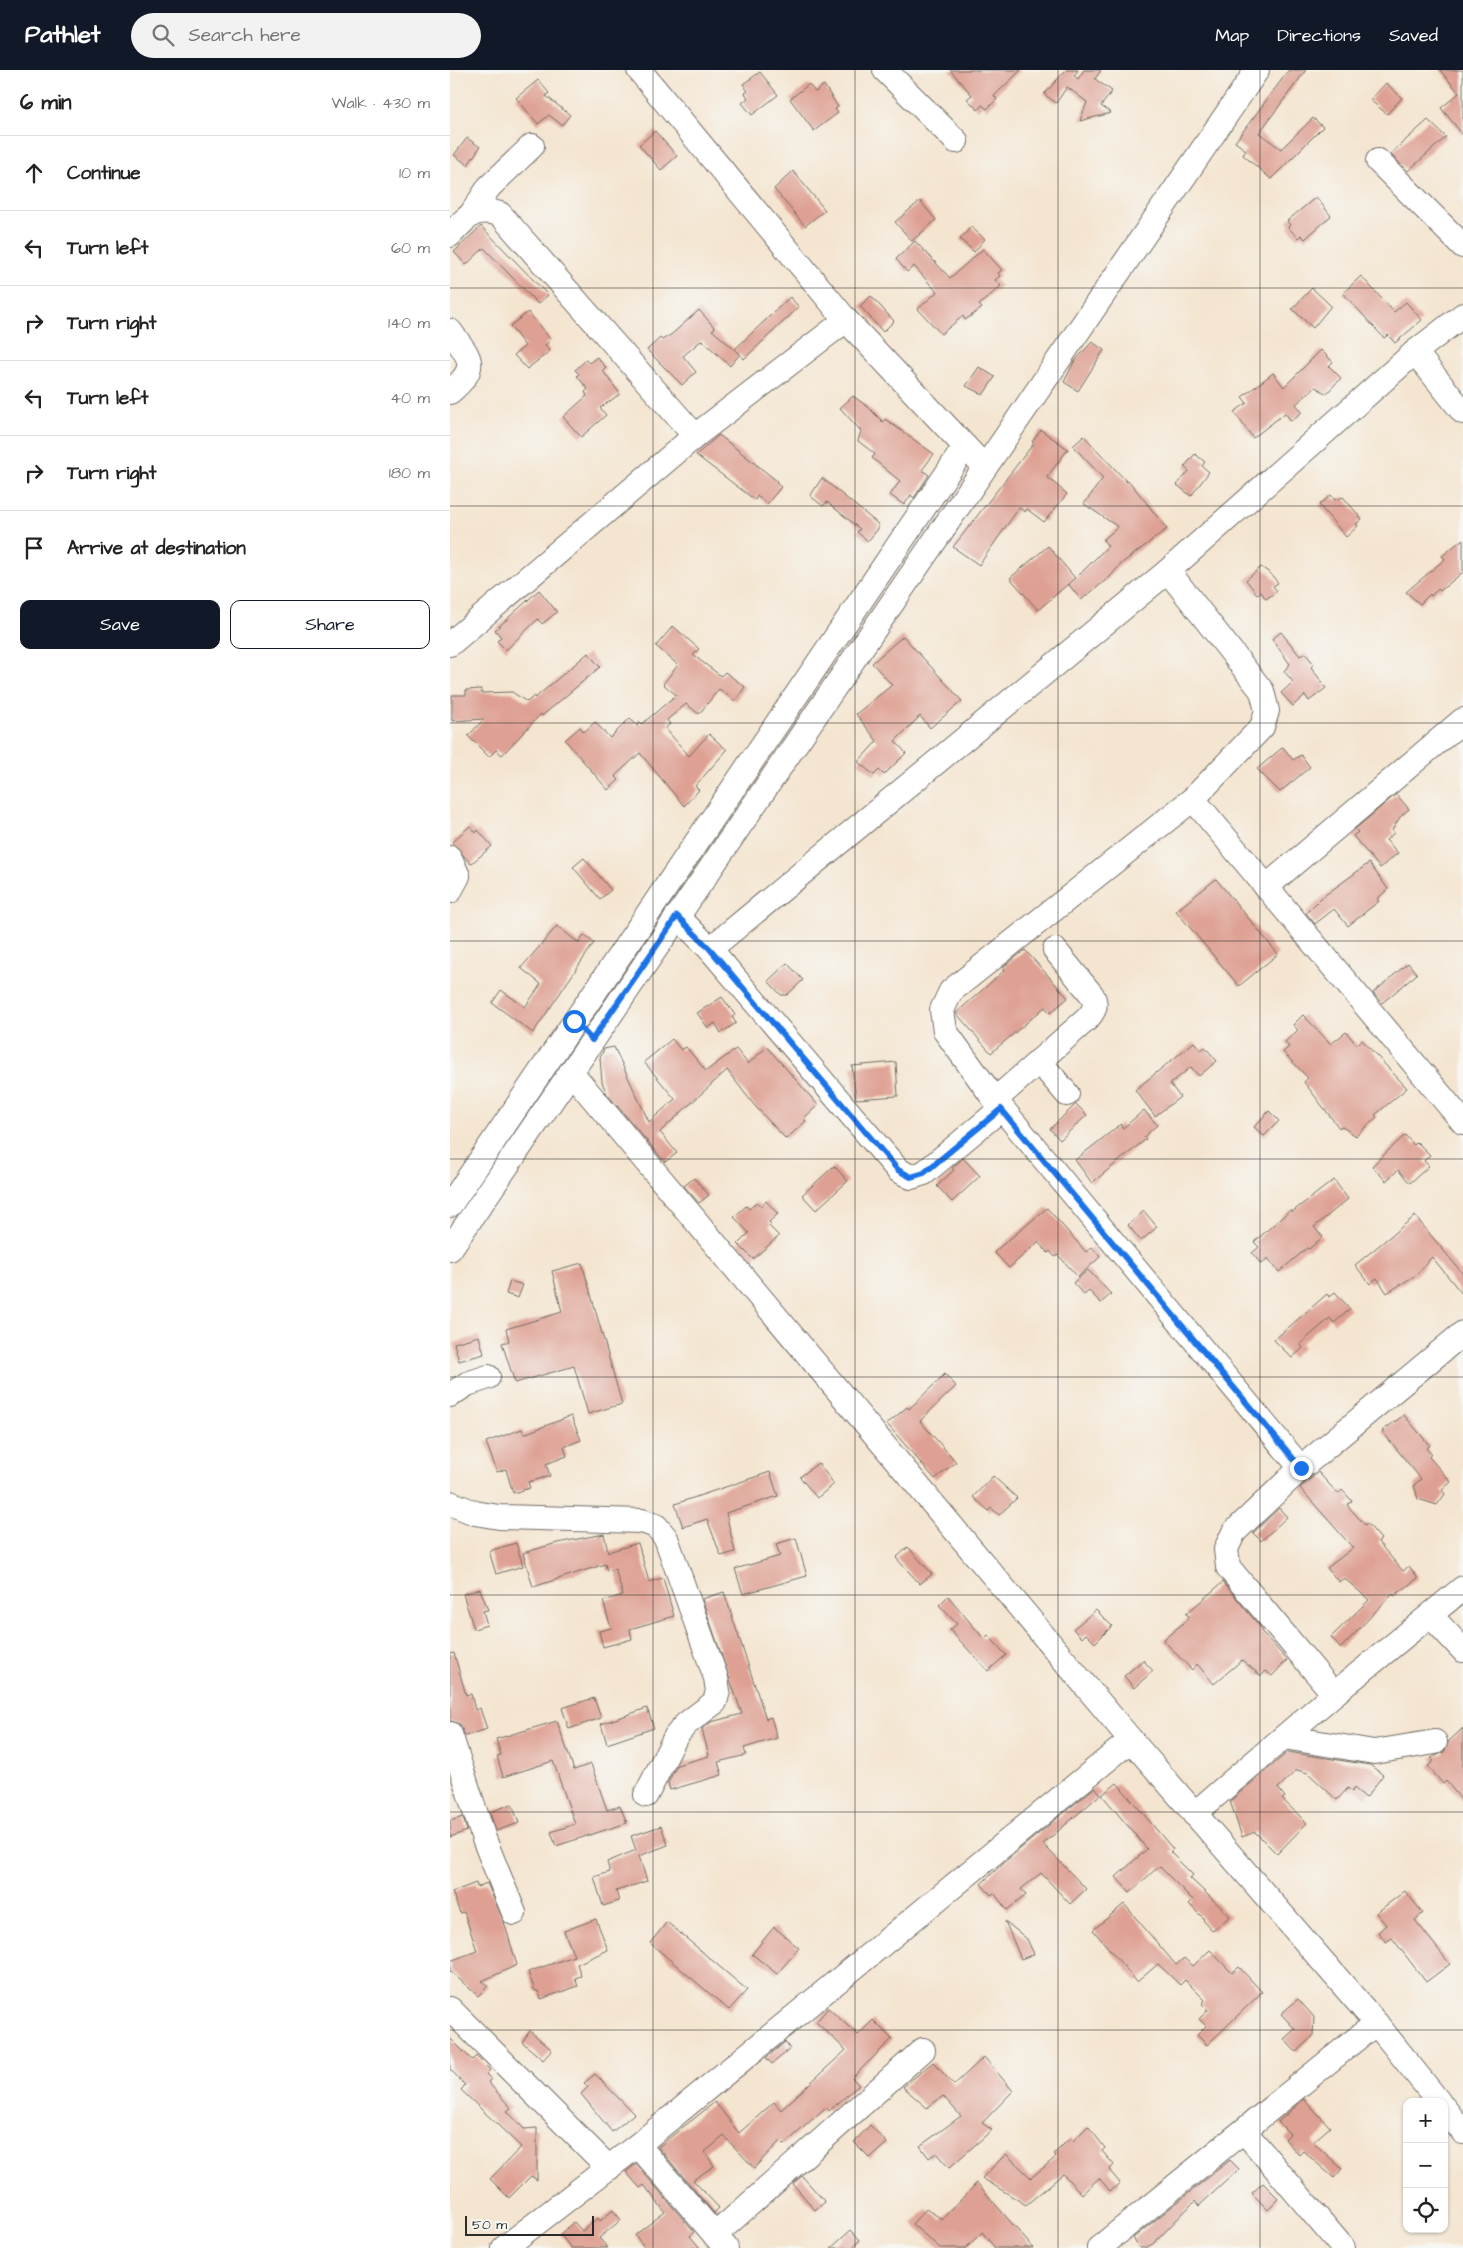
<!DOCTYPE html>
<meta charset="utf-8">
<style>
body{margin:0;font-family:"Architects Daughter",sans-serif;background:#f2f2f2;color:#222}
.controls{position:absolute;right:15px;bottom:15px;display:grid;overflow:hidden;border-radius:10px;box-shadow:0 1px 4px #0004}
.controls button{width:45px;height:45px;display:grid;place-items:center;padding:0;border:0;border-bottom:1px solid #e0e0e0;background:#fff;color:#222;font:25px sans-serif}
.scale{position:absolute;left:15px;bottom:12px;width:129px;box-sizing:border-box;padding-left:5px;border:2px solid #2b2b2b;border-top:0;font-size:14px;line-height:18px;white-space:nowrap;color:#2b2b2b;-webkit-text-stroke:4px #f6f6f2;paint-order:stroke}
.stop{position:absolute;width:15px;height:15px;margin:-11px;border:4px solid #1a73e8;border-radius:50%;background:#fff}
.stop.end{background:#1a73e8;border-color:#fff;box-shadow:0 1px 5px #0008}
.list{margin:0;padding:0;list-style:none}
h2{display:flex;justify-content:space-between;align-items:center;height:65px;margin:0;padding:0 20px;font-size:21px}
h2 small{font-size:16px;font-weight:400;color:#767676}
.list li{display:grid;grid-template-columns:32px 1fr auto;gap:15px;align-items:center;box-sizing:border-box;height:75px;padding:0 20px;border-top:1px solid #e0e0e0}
.list b{display:block;font-size:19px;white-space:nowrap}
.list em{font-size:16px;font-style:normal;color:#767676}
.actions{display:flex;gap:10px;padding:15px 20px}
.actions a{flex:1;padding:11px 0;border:1px solid #111827;border-radius:10px;text-align:center;font-size:18px;color:#111827}
.actions .main{background:#111827;color:#fff}
.icon{flex:none;width:28px;height:28px;fill:none;stroke:currentColor;stroke-width:2;stroke-linecap:round;stroke-linejoin:round}
.map{position:relative;flex:none;width:1013px;height:2178px;overflow:hidden}
header{display:flex;align-items:center;gap:30px;box-sizing:border-box;height:70px;padding:0 25px;background:#111827;color:#fff}
header strong{font-size:24px}
nav{display:flex;gap:28px;margin-inline-start:auto;font-size:18px}
.search{width:350px;height:45px;background:#f2f2f2;display:flex;align-items:center;gap:12px;box-sizing:border-box;padding:0 18px;border-radius:28px;color:#767676;font-size:19px}
main{display:flex}
aside{flex:1;background:#fff}
.map>svg:first-child{display:block}
.building{fill:#dea093}
.lines{fill:none;stroke-linecap:round;stroke-linejoin:round}
.minor-casing{stroke:#716c65;stroke-width:26}
.minor{stroke:#fff;stroke-width:24}
.route{stroke:#1a73e8;stroke-width:6}
.grid{fill:none;stroke:#2b2b2b;stroke-width:1;stroke-opacity:0.55}
</style>
<header>
<strong>Pathlet</strong>
<div class="search"><svg class="icon" aria-label="search" viewBox="0 0 24 24"><circle cx="10" cy="10" r="6"/><path d="M15 15l6 6"/></svg>Search here</div>
<nav><a>Map</a><a>Directions</a><a>Saved</a></nav>
</header>
<main>
<aside>
<h2>6 min<small>Walk · 430 m</small></h2>
<ul class="list">
<li><svg class="icon" aria-label="ahead" viewBox="0 0 24 24"><path d="M12 20V5M6 11l6-6 6 6"/></svg><div><b>Continue</b></div><em>10 m</em></li>
<li><svg class="icon" aria-label="left" viewBox="0 0 24 24"><path d="M17 20v-9H6M10 6l-5 5 5 5"/></svg><div><b>Turn left</b></div><em>60 m</em></li>
<li><svg class="icon" aria-label="right" viewBox="0 0 24 24"><path d="M7 20v-9h11M14 6l5 5-5 5"/></svg><div><b>Turn right</b></div><em>140 m</em></li>
<li><svg class="icon" aria-label="left" viewBox="0 0 24 24"><path d="M17 20v-9H6M10 6l-5 5 5 5"/></svg><div><b>Turn left</b></div><em>40 m</em></li>
<li><svg class="icon" aria-label="right" viewBox="0 0 24 24"><path d="M7 20v-9h11M14 6l5 5-5 5"/></svg><div><b>Turn right</b></div><em>180 m</em></li>
<li><svg class="icon" aria-label="arrive" viewBox="0 0 24 24"><path d="M6 21V4h12l-3 4 3 4H6"/></svg><div><b>Arrive at destination</b></div></li>
</ul>
<div class="actions"><a class="main">Save</a><a>Share</a></div>
</aside>
<div class="map">
<svg width="1013" height="2178" viewBox="0 0 1013 2178">
<rect width="100%" height="100%" fill="#f6f6f2"/>
<filter id="ink" filterUnits="userSpaceOnUse"><feTurbulence type="fractalNoise" baseFrequency=".02" numOctaves="2"/><feDisplacementMap in="SourceGraphic" scale="10" xChannelSelector="R" yChannelSelector="G"/><feConvolveMatrix kernelMatrix="1 2 1 2 8 2 1 2 1" color-interpolation-filters="sRGB"/></filter>
<filter id="wash" filterUnits="userSpaceOnUse"><feTurbulence type="fractalNoise" baseFrequency=".0096" numOctaves="4" result="noise"/><feDisplacementMap in="SourceGraphic" scale="20" xChannelSelector="R" yChannelSelector="G"/><feGaussianBlur stdDeviation="1.12" result="paint"/><feColorMatrix in="noise" values="0 0 0 0 0 0 0 0 0 0 0 0 0 0 0 0 0 1.4 0 .05"/><feComposite in="paint" operator="in"/></filter>
<g filter="url(#wash)">
<rect width="100%" height="100%" fill="#f4e5d0"/>
<g id="blocks">
<!-- building -->
<g class="building">
<polygon points="500,0 571,0 544,26 547,29 537,39 532,35 528,40 517,29 522,25"/>
<polygon points="616,0 628,0 624,6 628,9 634,0 651,0 645,9 662,21 651,36 661,43 630,51 637,32 617,17 606,33 594,24"/>
<polygon points="839,0 856,0 809,63 831,79 863,48 873,57 821,109 793,85 796,80 785,72"/>
<polygon points="990,0 1013,0 1013,65 991,38 1009,23"/>
<polygon points="310,2 328,25 302,45 292,33 298,28 295,23 298,21 293,14"/>
<polygon points="88,10 99,23 96,26 120,45 112,55 99,45 88,54 66,28"/>
<polygon points="936,13 952,28 937,44 920,30"/>
<polygon points="359,14 365,22 374,15 388,37 385,39 388,43 364,61 340,29"/>
<polygon points="978,50 996,67 958,101 940,84"/>
<polygon points="205,61 227,86 211,100 189,75"/>
<polygon points="17,68 30,77 18,95 4,85"/>
<polygon points="343,101 375,140 355,156 324,119"/>
<polygon points="866,127 881,146 855,169 851,165 848,168 838,157 840,155 837,151"/>
<polygon points="470,131 486,150 462,171 445,152"/>
<polygon points="31,156 98,225 88,234 34,178 16,195 4,182"/>
<polygon points="521,157 535,169 524,182 510,169"/>
<polygon points="465,171 500,208 533,179 552,200 548,203 550,206 545,210 551,216 529,235 532,238 515,250 513,246 491,264 468,239 487,222 464,196 457,202 446,189"/>
<polygon points="911,206 944,242 956,232 972,250 945,273 938,265 934,268 893,223"/>
<polygon points="862,218 881,236 863,258 842,239"/>
<polygon points="421,226 444,251 433,262 410,236"/>
<polygon points="340,227 349,237 294,289 285,279"/>
<polygon points="249,240 265,258 262,260 290,284 280,296 252,270 233,286 246,302 232,315 197,280 210,268 212,270 222,264"/>
<polygon points="78,242 101,270 95,275 100,281 77,299 64,285 75,276 60,256"/>
<polygon points="642,272 654,280 628,321 614,312 624,292"/>
<polygon points="871,280 883,292 879,296 891,308 876,324 866,317 846,334 852,342 841,351 835,343 803,368 784,342 797,333 792,327 823,303 834,317"/>
<polygon points="147,287 156,298 153,301 170,324 150,338 156,345 131,367 113,347 137,326 135,322 138,319 127,306 129,304 125,300 136,290 139,293"/>
<polygon points="529,297 545,307 533,325 516,316"/>
<polygon points="403,326 418,337 433,352 435,349 484,384 472,400 479,405 464,428 461,425 454,435 440,425 450,411 422,388 425,384 408,371 411,361 390,338"/>
<polygon points="591,360 618,379 597,407 617,424 594,452 577,439 575,442 569,438 529,495 503,477 584,373 582,372"/>
<polygon points="269,365 327,411 326,413 331,417 317,434 307,426 305,430 246,385"/>
<polygon points="634,366 677,412 679,411 717,459 672,493 660,507 631,530 619,515 658,476 653,470 668,457 634,434 653,408 623,376"/>
<polygon points="745,384 755,392 752,396 759,402 741,426 727,415 739,401 734,397"/>
<polygon points="372,408 428,454 428,459 418,471 407,462 410,459 377,432 373,436 360,426"/>
<polygon points="881,425 885,430 893,427 912,449 906,454 908,456 896,467 869,435"/>
<polygon points="1013,469 1013,502 990,521 988,519 981,526 980,524 970,534 956,522 995,489 992,486"/>
<polygon points="598,476 625,508 588,540 560,508"/>
<polygon points="811,497 820,503 828,513 823,516 827,521 816,529 811,522 807,524 796,510"/>
<polygon points="89,520 107,542 92,554 88,549 56,580 47,571 51,567 45,560"/>
<polygon points="223,556 249,579 243,585 271,606 275,602 295,617 285,631 269,619 249,644 236,634 217,650 220,654 215,658 239,686 259,664 277,680 245,716 249,720 234,736 190,683 165,706 169,710 158,720 115,670 130,657 134,662 145,652 160,668 180,648 187,656 190,652 192,654 226,625 213,614 228,595 206,576"/>
<polygon points="831,562 850,586 855,583 864,594 861,597 876,618 859,631 855,625 843,636 831,623 843,612 834,601 840,594 822,569"/>
<polygon points="453,566 512,631 480,658 470,646 445,671 456,683 434,705 429,700 424,705 408,692 427,671 406,644 442,615 422,593"/>
<polygon points="138,583 150,597 92,646 91,644 52,685 46,680 39,687 18,666 34,649 2,651 2,625 16,625 16,620 31,619 31,623 62,622 77,632 84,626 85,628"/>
<polygon points="833,677 843,690 851,685 860,697 830,722 807,699"/>
<polygon points="946,724 959,739 950,747 942,760 944,763 936,770 948,783 930,798 903,766 908,762 905,759"/>
<polygon points="20,756 26,763 28,760 42,776 21,794 2,772"/>
<polygon points="134,788 161,820 150,829 123,797"/>
<polygon points="919,793 938,819 927,829 929,831 898,856 884,839 865,854 856,843 871,828"/>
<polygon points="766,809 828,884 789,916 726,841"/>
<polygon points="107,856 129,873 134,865 144,873 83,963 42,933 51,920 75,937 91,914 71,898"/>
<polygon points="575,880 618,928 600,943 595,937 541,983 506,943 555,900 552,898"/>
<polygon points="337,893 353,910 337,925 331,925 318,911"/>
<polygon points="958,893 967,904 932,933 923,923"/>
<polygon points="272,927 285,945 282,947 286,953 271,963 265,953 258,958 247,943"/>
<polygon points="853,945 881,974 896,962 907,975 912,970 957,1018 925,1045 927,1047 906,1066 891,1056 889,1058 854,1012 858,1008 833,982 839,977 835,972 848,960 843,955"/>
<polygon points="222,969 231,980 236,977 256,1001 286,979 298,994 317,977 368,1035 353,1049 356,1051 336,1069 304,1035 277,1000 210,1062 227,1083 215,1092 157,1024 152,1012 150,988 154,979 164,977 199,1052 225,1029 194,992"/>
<polygon points="744,972 751,980 755,977 767,991 749,1006 741,997 720,1014 730,1027 705,1046 685,1020"/>
<polygon points="446,992 448,1026 406,1029 402,996"/>
<polygon points="626,1034 637,1045 610,1070 600,1059"/>
<polygon points="694,1040 707,1055 694,1067 696,1069 642,1113 625,1090 671,1054 673,1058"/>
<polygon points="819,1041 829,1051 814,1066 804,1057"/>
<polygon points="955,1065 964,1075 967,1072 980,1085 974,1091 979,1096 960,1113 948,1100 936,1111 922,1096"/>
<polygon points="513,1088 530,1106 502,1132 487,1116 504,1100 502,1098"/>
<polygon points="384,1096 398,1111 366,1140 352,1125"/>
<polygon points="244,1108 259,1125 249,1133 234,1116"/>
<polygon points="884,1110 898,1129 864,1157 873,1167 859,1179 857,1178 829,1202 818,1188 811,1194 802,1183 809,1177 804,1172 840,1140 842,1142"/>
<polygon points="316,1131 328,1144 319,1152 321,1154 319,1156 329,1166 303,1189 288,1174 299,1163 284,1147 296,1136 299,1139 307,1132 311,1137"/>
<polygon points="597,1138 636,1182 642,1177 650,1187 628,1207 608,1185 605,1187 600,1181 598,1183 588,1172 559,1198 544,1182"/>
<polygon points="694,1141 707,1157 691,1171 678,1155"/>
<polygon points="965,1146 1013,1204 1013,1225 982,1187 966,1205 937,1223 927,1208 920,1214 905,1195"/>
<polygon points="132,1193 172,1334 138,1344 124,1296 65,1313 52,1273 59,1271 56,1259 112,1242 102,1201"/>
<polygon points="638,1200 661,1224 651,1233 639,1221 634,1225 623,1213"/>
<polygon points="60,1211 73,1215 68,1228 56,1224"/>
<polygon points="885,1222 900,1239 884,1253 880,1248 850,1274 853,1278 842,1288 824,1270 877,1224 879,1227"/>
<polygon points="29,1266 34,1284 9,1291 4,1273"/>
<polygon points="495,1304 506,1316 470,1351 506,1392 485,1409 437,1354 457,1337 459,1339"/>
<polygon points="954,1345 980,1376 976,1378 981,1384 979,1387 1001,1412 992,1420 995,1424 987,1435 968,1429 964,1415 971,1409 932,1361"/>
<polygon points="121,1346 131,1370 114,1377 117,1386 96,1394 100,1406 78,1412 80,1418 63,1423 56,1399 47,1402 36,1372 72,1359 74,1364"/>
<polygon points="368,1393 384,1414 367,1428 350,1407"/>
<polygon points="320,1402 328,1426 276,1443 285,1482 271,1486 257,1449 233,1457 225,1434"/>
<polygon points="868,1402 888,1424 892,1420 902,1431 897,1435 915,1455 917,1453 931,1469 928,1472 953,1501 959,1496 968,1508 944,1526 943,1523 891,1578 881,1567 919,1530 894,1508 889,1512 877,1498 903,1478 850,1418"/>
<polygon points="543,1406 567,1428 549,1445 541,1438 539,1441 523,1427"/>
<polygon points="829,1438 837,1447 811,1471 803,1463"/>
<polygon points="154,1464 158,1482 188,1473 199,1512 213,1508 224,1546 180,1559 182,1569 153,1577 149,1561 161,1558 153,1531 173,1525 165,1499 157,1501 155,1494 83,1517 73,1483 107,1473"/>
<polygon points="346,1468 357,1506 293,1524 285,1499 330,1486 326,1474"/>
<polygon points="66,1473 73,1496 46,1504 39,1481"/>
<polygon points="458,1477 482,1504 470,1514 446,1488"/>
<polygon points="773,1512 812,1559 811,1561 837,1590 822,1606 816,1601 811,1606 792,1590 764,1614 747,1594 742,1600 713,1570 740,1547 736,1544"/>
<polygon points="30,1519 38,1540 33,1541 37,1555 24,1559 13,1524"/>
<polygon points="274,1522 316,1649 321,1647 327,1668 294,1678 296,1685 268,1692 272,1705 220,1720 218,1713 227,1695 259,1686 252,1659 261,1652 292,1644 252,1529"/>
<polygon points="498,1526 534,1569 538,1565 556,1585 538,1601 500,1560 507,1554 489,1535"/>
<polygon points="646,1540 662,1556 645,1573 636,1564 632,1568 623,1559"/>
<polygon points="4,1583 16,1625 21,1624 25,1640 30,1638 37,1659 15,1666 10,1654 0,1651 0,1584"/>
<polygon points="693,1590 703,1601 684,1618 674,1606"/>
<polygon points="144,1628 151,1648 119,1659 112,1638"/>
<polygon points="197,1638 204,1658 157,1674 151,1654"/>
<polygon points="107,1651 124,1700 141,1694 157,1740 170,1736 177,1753 106,1776 101,1762 125,1754 103,1691 53,1707 47,1686 51,1685 46,1669"/>
<polygon points="1013,1658 1013,1732 996,1711 993,1714 978,1696 984,1691 981,1688 994,1682 998,1672"/>
<polygon points="838,1682 920,1695 933,1705 916,1728 904,1718 902,1722 898,1718 887,1730 858,1703 847,1700 828,1718 835,1727 832,1729 857,1753 827,1784 805,1762 792,1767 780,1731"/>
<polygon points="667,1713 723,1779 720,1782 743,1805 740,1808 780,1846 763,1861 753,1850 754,1849 739,1834 743,1830 709,1796 680,1823 666,1807 697,1779 652,1725"/>
<polygon points="645,1717 651,1724 593,1774 636,1819 620,1834 591,1803 571,1819 576,1825 557,1840 544,1823 541,1825 531,1814 553,1793"/>
<polygon points="62,1734 69,1753 46,1761 40,1742"/>
<polygon points="13,1747 17,1761 0,1767 0,1751"/>
<polygon points="211,1756 218,1775 189,1786 197,1811 166,1821 169,1831 153,1836 144,1807 160,1802 157,1792 186,1780 181,1766"/>
<polygon points="26,1813 27,1817 37,1813 54,1852 67,1895 32,1911 38,1916 28,1926 0,1901 0,1891 27,1881 14,1842 10,1843 2,1822"/>
<polygon points="955,1821 973,1843 965,1850 1000,1894 976,1912 942,1868 936,1872 928,1862 936,1855 926,1843"/>
<polygon points="674,1834 726,1895 734,1888 743,1896 760,1880 782,1903 789,1897 812,1922 757,1975 747,1965 756,1956 749,1949 758,1940 752,1934 755,1930 735,1910 730,1915 708,1894 687,1912 643,1860"/>
<polygon points="146,1849 158,1880 127,1894 131,1906 125,1908 128,1916 91,1929 88,1921 85,1921 78,1902 124,1886 114,1861"/>
<polygon points="555,1851 577,1869 584,1884 571,1889"/>
<polygon points="217,1852 297,1920 279,1940 200,1873"/>
<polygon points="324,1857 349,1878 327,1904 302,1884"/>
<polygon points="848,1929 864,1947 863,1966 846,1982 834,1969 845,1959 831,1944"/>
<polygon points="378,1938 408,1965 423,1950 442,1969 402,2008 409,2015 379,2041 376,2037 334,2075 330,2071 304,2098 274,2066 255,2082 264,2096 243,2110 269,2138 264,2143 208,2077 265,2032 289,2063 324,2032 331,2040 396,1980 366,1952"/>
<polygon points="80,1961 102,1980 93,1990 72,1972"/>
<polygon points="0,1968 22,1990 26,1986 40,2000 36,2004 41,2009 38,2012 61,2038 57,2041 74,2059 87,2058 87,2110 81,2106 59,2128 40,2109 71,2077 11,2020 15,2015 0,1999"/>
<polygon points="335,1972 340,1979 322,1994 316,1988"/>
<polygon points="534,1987 563,2021 532,2053 542,2060 499,2098 486,2083 479,2088 470,2076 511,2046 493,2026 477,2038 453,2017 483,1992 504,2015"/>
<polygon points="145,2004 184,2044 162,2062 131,2024 138,2017 134,2013"/>
<polygon points="854,2029 880,2057 863,2072 892,2099 884,2108 853,2081 849,2085 835,2069 840,2064 828,2052"/>
<polygon points="420,2055 437,2073 420,2088 404,2072"/>
<polygon points="638,2056 655,2078 652,2081 664,2095 659,2100 670,2113 660,2121 649,2108 632,2124 613,2104 576,2135 532,2108 556,2084 581,2108 606,2087 604,2084 620,2068 623,2071"/>
<polygon points="780,2090 789,2099 749,2136 745,2131 704,2173 696,2178 689,2178 683,2168"/>
<polygon points="186,2094 244,2162 240,2166 250,2178 195,2178 185,2165 215,2142 194,2115 190,2118 176,2102"/>
<polygon points="352,2106 375,2132 365,2140 343,2114"/>
<polygon points="527,2113 583,2178 545,2178 532,2162 516,2178 490,2178 462,2154 476,2139 492,2149"/>
<polygon points="813,2113 829,2129 818,2140 802,2123"/>
<polygon points="163,2140 171,2150 149,2168 158,2178 121,2178 110,2164 124,2152 132,2161 148,2148 150,2151"/>
<polygon points="401,2160 410,2170 402,2178 381,2178"/>
</g>
</g>
</g>
<g filter="url(#ink)">
<use href="#blocks" fill-opacity="0" stroke="#716c65" stroke-width="1"/>
<g class="lines">
<defs>
<g id="minor">
<polyline points="189,0 396,250 525,387"/>
<polyline points="435,0 506,71"/>
<polyline points="928,91 1013,176"/>
<polyline points="22,143 39,117 82,76"/>
<path d="M0,165C18,147 23,136 50,144L245,366"/>
<path d="M0,261C21,289 30,296 0,322"/>
<polyline points="965,282 1013,342"/>
<polyline points="718,501 812,621 817,641 812,657 743,729 501,921 492,940 495,961 545,1030 851,1398"/>
<polyline points="0,574 245,366 396,250"/>
<polyline points="743,729 1013,1052"/>
<polyline points="0,788 8,806 0,821"/>
<polyline points="816,817 1013,650"/>
<polyline points="227,846 260,879 718,501 965,282 1013,245"/>
<polyline points="260,879 448,1100 461,1107 474,1103 551,1039"/>
<polyline points="589,991 617,1024"/>
<polyline points="121,1002 681,1670 926,1953 989,2032"/>
<path d="M545,1030L637,949C645,940 647,935 642,925L605,880"/>
<polyline points="0,1135 515,377"/>
<polyline points="0,1179 807,0"/>
<polyline points="0,1325 17,1314 38,1307"/>
<polyline points="0,1433 25,1443 49,1447 192,1451 206,1456 216,1468 266,1608 268,1621 265,1632 236,1654 226,1666 196,1725"/>
<polyline points="981,1546 1013,1580"/>
<polyline points="884,1624 778,1497 776,1479 784,1462 851,1398 1013,1263"/>
<polyline points="0,1664 34,1769 64,1843"/>
<polyline points="834,1667 924,1682 985,1672"/>
<polyline points="744,1744 884,1624 1013,1518"/>
<polyline points="0,1939 159,2098"/>
<polyline points="994,2038 1013,2062"/>
<polyline points="794,2061 893,2178"/>
<polyline points="188,2075 276,2178"/>
<polyline points="265,2165 473,1980"/>
<polyline points="54,2178 188,2075 681,1670"/>
<polyline points="649,2178 926,1953"/>
</g>
</defs>
<!-- minor casing -->
<use href="#minor" class="minor-casing"/>
<!-- minor -->
<use href="#minor" class="minor"/>
</g>
</g>
<g class="lines" filter="url(#ink)">
<!-- route -->
<polyline class="route" points="124,951 142,970 227,846 260,879 448,1100 461,1107 474,1103 551,1039 851,1398"/>
</g>
<!-- grid -->
<path class="grid" d="M203,0V2178M405,0V2178M608,0V2178M810,0V2178M0,218H1013M0,436H1013M0,653H1013M0,871H1013M0,1089H1013M0,1307H1013M0,1525H1013M0,1742H1013M0,1960H1013"/>
</svg>
<div class="controls">
<button>+</button>
<button>−</button>
<button><svg class="icon" aria-label="locate" viewBox="0 0 24 24"><circle cx="12" cy="12" r="6"/><path d="M12 2v4M12 18v4M2 12h4M18 12h4"/></svg></button>
</div>
<div class="scale">50 m</div>
<div class="stop" style="left:124px;top:951px"></div>
<div class="stop end" style="left:851px;top:1398px"></div>
</div>
</main>
